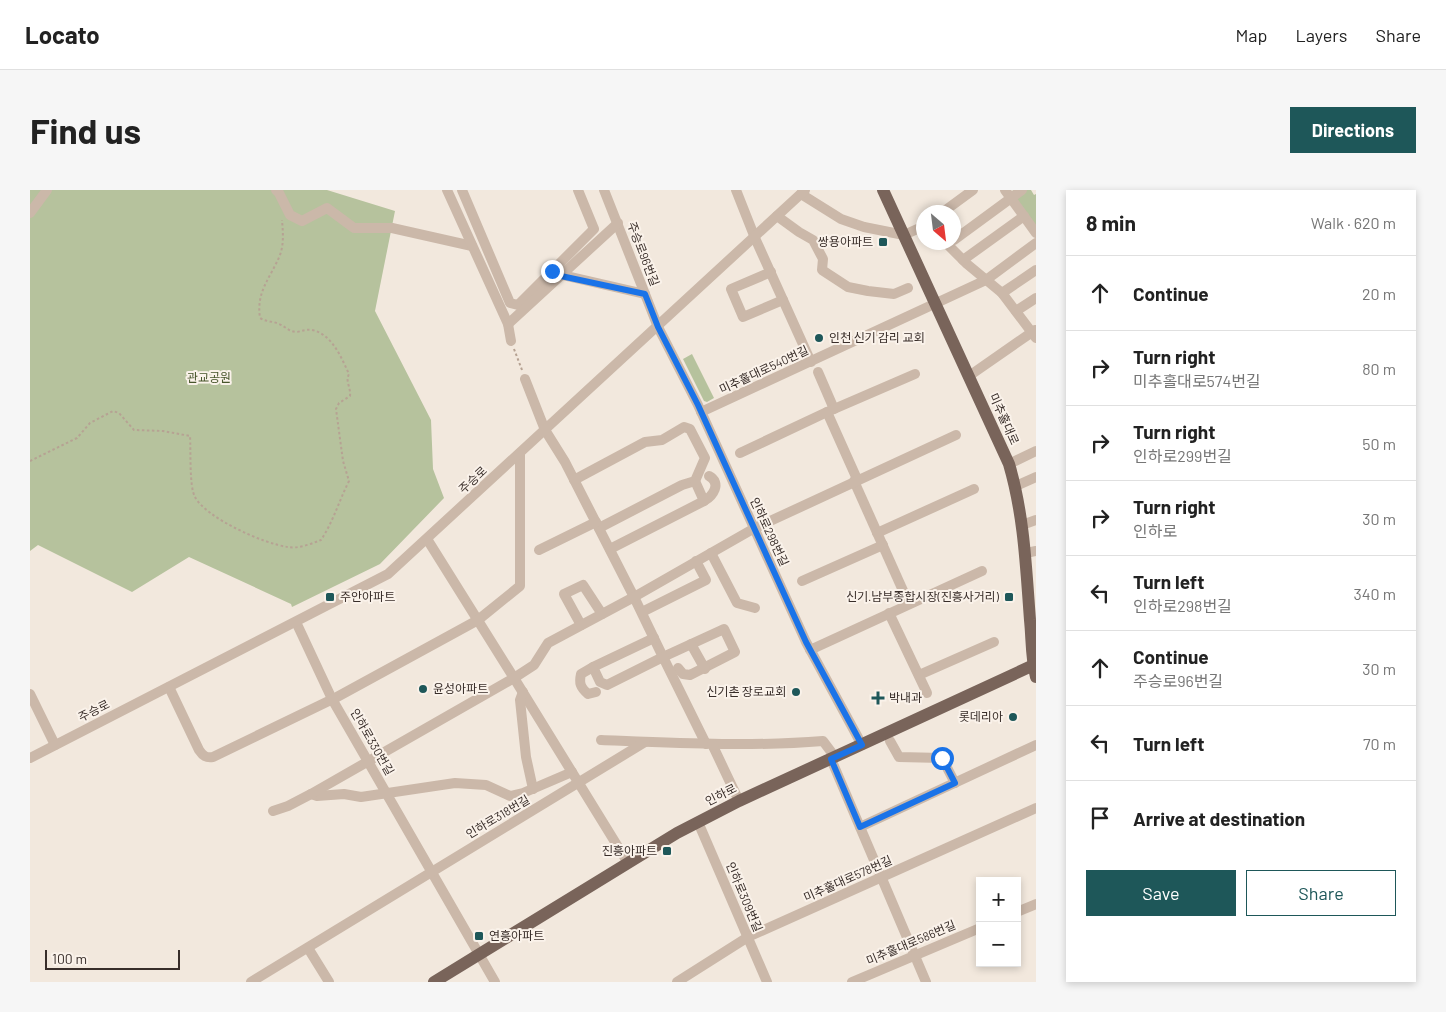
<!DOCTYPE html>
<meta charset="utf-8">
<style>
body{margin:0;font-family:Barlow,"Noto Sans KR",sans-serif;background:#f6f6f6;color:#222}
.controls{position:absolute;right:15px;bottom:15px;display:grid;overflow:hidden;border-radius:0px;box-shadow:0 2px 8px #0003}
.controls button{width:45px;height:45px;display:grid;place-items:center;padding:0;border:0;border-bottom:1px solid #e0e0e0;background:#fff;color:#222;font:25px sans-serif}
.compass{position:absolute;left:886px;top:15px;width:45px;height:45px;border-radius:50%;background:#fff;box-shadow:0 2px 8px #0003;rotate:152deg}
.scale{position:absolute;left:15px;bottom:12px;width:135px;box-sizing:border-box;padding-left:5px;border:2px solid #382d29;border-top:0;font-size:14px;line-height:18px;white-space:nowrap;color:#382d29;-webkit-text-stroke:4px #faf2ea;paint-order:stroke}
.stop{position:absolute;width:15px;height:15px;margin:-11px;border:4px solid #1a73e8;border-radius:50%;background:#fff}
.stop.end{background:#1a73e8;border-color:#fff;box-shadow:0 1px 5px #0008}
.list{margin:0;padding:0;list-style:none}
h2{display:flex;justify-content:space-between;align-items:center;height:65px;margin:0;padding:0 20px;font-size:21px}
h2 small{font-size:16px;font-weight:400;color:#767676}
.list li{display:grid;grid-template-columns:32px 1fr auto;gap:15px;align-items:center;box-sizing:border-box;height:75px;padding:0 20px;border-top:1px solid #e0e0e0}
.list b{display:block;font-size:19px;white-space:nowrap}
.list p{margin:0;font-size:16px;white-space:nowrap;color:#767676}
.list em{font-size:16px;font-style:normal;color:#767676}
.actions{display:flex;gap:10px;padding:15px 20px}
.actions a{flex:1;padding:11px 0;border:1px solid #1e5759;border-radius:0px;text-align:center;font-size:18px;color:#1e5759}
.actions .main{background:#1e5759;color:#fff}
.icon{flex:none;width:28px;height:28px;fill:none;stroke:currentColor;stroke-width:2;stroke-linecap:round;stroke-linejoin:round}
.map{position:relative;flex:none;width:1006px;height:792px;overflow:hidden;border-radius:0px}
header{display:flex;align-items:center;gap:30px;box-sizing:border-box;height:70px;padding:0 25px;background:#fff;border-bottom:1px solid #e0e0e0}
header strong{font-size:24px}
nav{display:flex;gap:28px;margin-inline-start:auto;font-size:18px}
.intro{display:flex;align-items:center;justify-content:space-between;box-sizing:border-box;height:120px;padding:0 30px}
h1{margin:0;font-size:35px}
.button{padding:12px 22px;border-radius:0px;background:#1e5759;color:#fff;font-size:18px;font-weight:700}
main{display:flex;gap:30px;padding:0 30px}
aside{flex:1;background:#fff;border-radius:0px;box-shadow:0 2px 8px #0003}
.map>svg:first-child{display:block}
.green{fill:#b6c29d}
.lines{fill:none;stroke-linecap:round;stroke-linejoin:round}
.path{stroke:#b6a293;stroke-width:2;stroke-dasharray:2.5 2.5;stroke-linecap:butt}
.minor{stroke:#cbb8a9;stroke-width:10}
.major{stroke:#79645a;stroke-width:12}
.route{stroke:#1a73e8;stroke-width:6}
.poi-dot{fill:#1e5759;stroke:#faf2ea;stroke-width:2}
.labels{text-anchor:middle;stroke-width:4;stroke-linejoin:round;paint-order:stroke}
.poi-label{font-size:12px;fill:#382d29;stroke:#faf2ea;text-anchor:end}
.street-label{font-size:12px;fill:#382d29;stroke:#faf2ea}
.park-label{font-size:12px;fill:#48562c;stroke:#faf2ea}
</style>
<header>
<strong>Locato</strong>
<nav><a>Map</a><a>Layers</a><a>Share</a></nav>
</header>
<div class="intro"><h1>Find us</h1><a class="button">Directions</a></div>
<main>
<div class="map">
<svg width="1006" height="792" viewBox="0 0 1006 792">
<rect width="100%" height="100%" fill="#f2e8dd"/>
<!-- green -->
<g class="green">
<polygon points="0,0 297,0 365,21 345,121 401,230 403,279 414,308 350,374 262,417 261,414 159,367 102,402 8,355 0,361"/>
<polygon points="984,0 1001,0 1004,5 1006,4 1006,42 980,2"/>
<polygon points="662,164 684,208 677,212 674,211 653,169"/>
</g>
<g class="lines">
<!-- path -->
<g class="path">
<polyline points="484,159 492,180"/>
<path d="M0,271L47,248L60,233L83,221L89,223L104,240L133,241L160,246C161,261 159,296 165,307C176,328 234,354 258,357C268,359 281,354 291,350C303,332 309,311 319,291L313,271L306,219L309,213L320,206C321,197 315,192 319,184C311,167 302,144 282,140C276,139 272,141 267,142C259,142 255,136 249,134C243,131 236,132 230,128C226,101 240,89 250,65C254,54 253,42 252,30"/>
</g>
<!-- minor -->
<g class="minor">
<polyline points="246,0 249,3 260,25 272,31 297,18 324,38 362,38 442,56"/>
<polyline points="417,0 478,134 481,151"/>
<polyline points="432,0 480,113 488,115 564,39 548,0"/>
<polyline points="574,0 628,137 668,215 776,452 832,555"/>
<polyline points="706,0 725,48 781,172"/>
<polyline points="975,0 1006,43"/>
<polyline points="771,4 811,29 834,37 874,45 894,36"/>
<polyline points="913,22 943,0"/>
<polyline points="0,23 17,0"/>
<polyline points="747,26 769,42 783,50 793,69 792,80 818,97 838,101 864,104 878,98"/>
<polyline points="924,50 992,0"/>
<polyline points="915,52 937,74 972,103 1006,148"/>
<polyline points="933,70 994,26"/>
<polyline points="741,82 701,99 713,127 753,110"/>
<polyline points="528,84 615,104"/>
<polyline points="972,103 1006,80"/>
<polyline points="986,121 1006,108"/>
<polyline points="478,134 588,33"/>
<polyline points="788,182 804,219"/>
<polyline points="939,186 1005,140"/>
<polyline points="495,189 515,240 535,272 604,407 633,467 694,439 705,462 660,485 653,484 648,478"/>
<polyline points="671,222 956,90 1006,53"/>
<polyline points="797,222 827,289"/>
<polyline points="710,263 797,222 885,184"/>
<polyline points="979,274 1006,261"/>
<polyline points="544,290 615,252 632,250 654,237 660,239 675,268 665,291 652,295 569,338"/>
<polyline points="824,291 879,414"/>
<polyline points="986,296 1006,287"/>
<path d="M674,311C683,306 692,293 679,286"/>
<polyline points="992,335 1006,330"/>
<polyline points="847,343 944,299"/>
<polyline points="397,349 484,488 598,673"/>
<polyline points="580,359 674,311 665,291"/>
<polyline points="509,360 566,332"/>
<polyline points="681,363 707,413 725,418"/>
<polyline points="996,363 1006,361"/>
<polyline points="772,391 853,355"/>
<polyline points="612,422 676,390 666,371"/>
<polyline points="859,423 897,503"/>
<polyline points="266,432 302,509 465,792"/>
<polyline points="551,435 534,404 553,395 572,424"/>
<polyline points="624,448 563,477 570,492 577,495 633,467 676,554"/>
<polyline points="661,454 675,479"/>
<polyline points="780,460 952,381"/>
<path d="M563,477L551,484C549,493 550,497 558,504L566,502"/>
<polyline points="889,485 964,452"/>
<path d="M139,497L169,560C173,566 176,568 183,567L307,507L448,430L490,396V263"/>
<polyline points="493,502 490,510 496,567 503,599"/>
<polyline points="0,504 25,555"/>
<path d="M571,550C645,553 720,557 793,551L805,567"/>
<polyline points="860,551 869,567 912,568 925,593"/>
<polyline points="682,554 709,611"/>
<polyline points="0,568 358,384 775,0"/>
<polyline points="801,569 896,792"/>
<polyline points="281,604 287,606 314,604 331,607 425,593 456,595 480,606 493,603 542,582"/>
<polyline points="243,621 258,616 281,604 484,488 504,475 518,453 604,407 723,339 926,245"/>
<polyline points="668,632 737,792"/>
<polyline points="830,637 1006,555"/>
<polyline points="987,722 1006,714"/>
<polyline points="278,758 299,792"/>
<polyline points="221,792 615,552"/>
<polyline points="647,792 718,747 1006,618"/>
<polyline points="822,792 950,738"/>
</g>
<!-- major -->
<g class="major">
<path d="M853,0L979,274C994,325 996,377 1000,430C1002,449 1001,468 1006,487"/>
<polyline points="404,792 647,643 709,611 1006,474"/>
</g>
</g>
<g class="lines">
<!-- route -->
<polyline class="route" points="522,81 531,86 615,104 628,137 668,215 776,452 832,555 801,569 830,637 925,593 912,568"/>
</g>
<!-- markers -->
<g class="poi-dot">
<rect x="848" y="47" width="10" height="10" rx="2.5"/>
<circle cx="789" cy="148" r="5"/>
<rect x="295" y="402" width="10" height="10" rx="2.5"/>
<rect x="974" y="402" width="10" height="10" rx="2.5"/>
<circle cx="393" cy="499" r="5"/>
<circle cx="766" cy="502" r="5"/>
<path d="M845.5 500.5h5v5h5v5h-5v5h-5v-5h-5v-5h5z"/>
<circle cx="983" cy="527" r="5"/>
<rect x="632" y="656" width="10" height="10" rx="2.5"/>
<rect x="444" y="741" width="10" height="10" rx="2.5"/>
</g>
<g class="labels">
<!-- poi labels -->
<g class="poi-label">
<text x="843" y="56">쌍용아파트</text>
<text x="799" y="152" text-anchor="start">인천 신기 감리 교회</text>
<text x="310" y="411" text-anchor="start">주안아파트</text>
<text x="969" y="411">신기.남부종합시장(진흥사거리)</text>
<text x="403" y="503" text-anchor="start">윤성아파트</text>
<text x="756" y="506">신기촌 장로교회</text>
<text x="859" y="512" text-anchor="start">박내과</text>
<text x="973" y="531">롯데리아</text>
<text x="627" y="665">진흥아파트</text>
<text x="459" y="750" text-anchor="start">연흥아파트</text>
</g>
<!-- street labels -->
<g class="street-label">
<text transform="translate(613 64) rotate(69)" y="4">주승로96번길</text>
<text transform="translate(734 180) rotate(-25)" y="4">미추홀대로540번길</text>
<text transform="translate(974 229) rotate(66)" y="4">미추홀대로</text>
<text transform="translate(443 290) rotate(-43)" y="4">주승로</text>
<text transform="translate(739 342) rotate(65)" y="4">인하로298번길</text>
<text transform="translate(64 521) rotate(-27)" y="4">주승로</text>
<text transform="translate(342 552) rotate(60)" y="4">인하로330번길</text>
<text transform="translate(691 605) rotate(-27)" y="4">인하로</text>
<text transform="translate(468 627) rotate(-31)" y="4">인하로318번길</text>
<text transform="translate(818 689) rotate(-24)" y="4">미추홀대로578번길</text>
<text transform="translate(714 707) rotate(67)" y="4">인하로309번길</text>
<text transform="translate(881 753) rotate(-23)" y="4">미추홀대로586번길</text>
</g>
<!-- park labels -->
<g class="park-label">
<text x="179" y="192">관교공원</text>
</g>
</g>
</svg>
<div class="controls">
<button>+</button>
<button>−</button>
</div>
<svg class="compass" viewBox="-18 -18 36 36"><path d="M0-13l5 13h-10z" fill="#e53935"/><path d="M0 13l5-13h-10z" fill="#767676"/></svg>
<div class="scale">100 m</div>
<div class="stop" style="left:912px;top:568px"></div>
<div class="stop end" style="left:522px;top:81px"></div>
</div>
<aside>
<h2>8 min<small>Walk · 620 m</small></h2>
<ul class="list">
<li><svg class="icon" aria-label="ahead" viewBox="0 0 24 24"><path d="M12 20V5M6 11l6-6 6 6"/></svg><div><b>Continue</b></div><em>20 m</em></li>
<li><svg class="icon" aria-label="right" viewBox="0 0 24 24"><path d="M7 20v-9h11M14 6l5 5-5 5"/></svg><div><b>Turn right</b><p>미추홀대로574번길</p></div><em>80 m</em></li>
<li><svg class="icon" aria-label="right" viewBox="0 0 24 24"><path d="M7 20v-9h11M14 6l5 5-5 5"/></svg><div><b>Turn right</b><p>인하로299번길</p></div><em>50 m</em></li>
<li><svg class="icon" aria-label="right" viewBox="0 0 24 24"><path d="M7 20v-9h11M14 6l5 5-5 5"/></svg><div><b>Turn right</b><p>인하로</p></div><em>30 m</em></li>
<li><svg class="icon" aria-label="left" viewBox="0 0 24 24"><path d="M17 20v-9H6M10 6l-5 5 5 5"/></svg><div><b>Turn left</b><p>인하로298번길</p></div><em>340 m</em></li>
<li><svg class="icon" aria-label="ahead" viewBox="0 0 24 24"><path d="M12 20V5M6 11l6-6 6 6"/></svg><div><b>Continue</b><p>주승로96번길</p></div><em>30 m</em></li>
<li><svg class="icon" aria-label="left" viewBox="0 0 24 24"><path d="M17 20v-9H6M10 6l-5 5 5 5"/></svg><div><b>Turn left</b></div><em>70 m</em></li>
<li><svg class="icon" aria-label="arrive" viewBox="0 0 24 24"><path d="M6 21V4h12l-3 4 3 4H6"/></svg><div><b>Arrive at destination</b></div></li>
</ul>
<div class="actions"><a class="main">Save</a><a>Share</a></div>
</aside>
</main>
